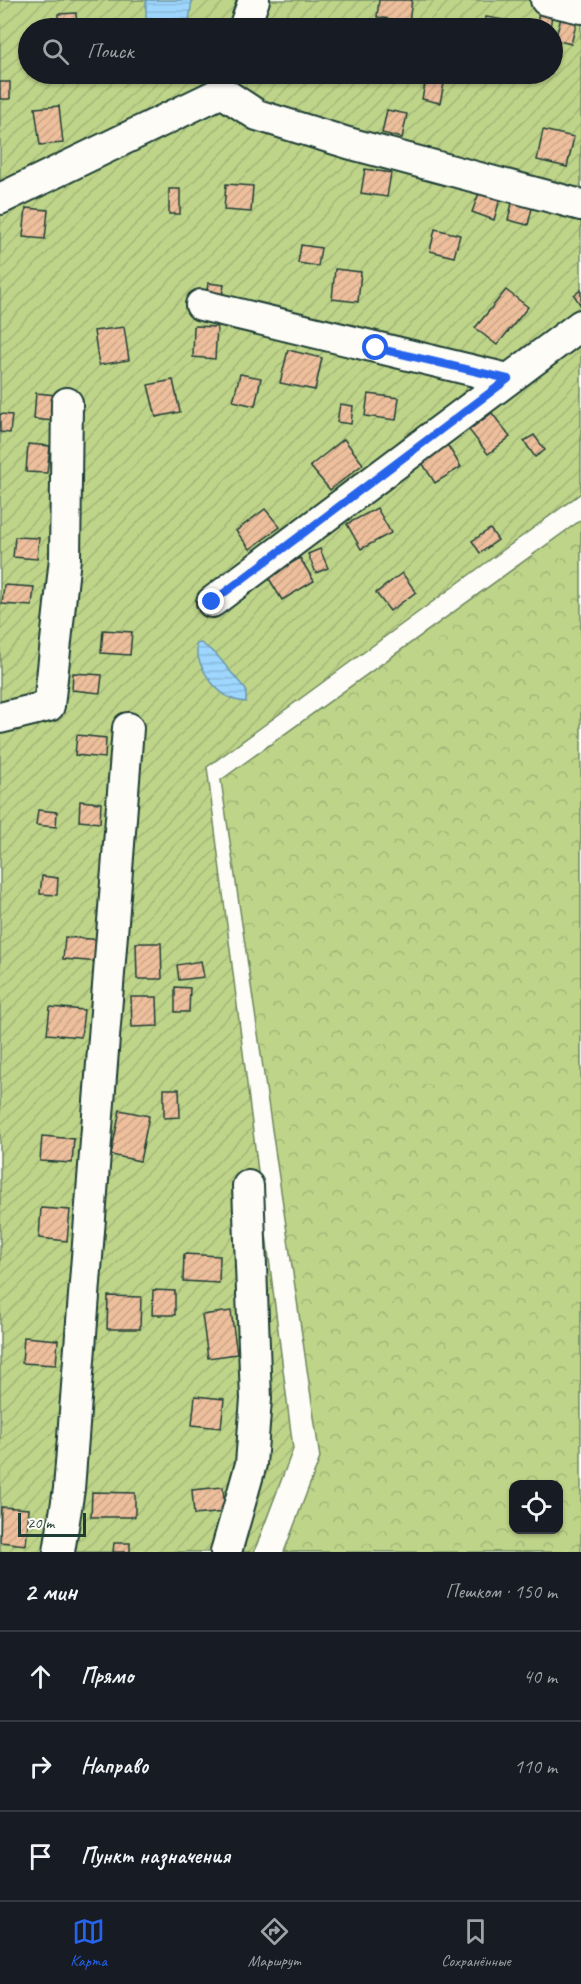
<!DOCTYPE html>
<html lang="ru">
<meta charset="utf-8">
<style>
body{margin:0;font-family:Caveat,sans-serif;background:#20242c;color:#f1f3f6}
.controls{position:absolute;right:18px;bottom:18px;display:grid;overflow:hidden;border-radius:12px;box-shadow:0 2px 4px #0004}
.controls button{width:54px;height:54px;display:grid;place-items:center;padding:0;border:0;border-bottom:2px solid #363941;background:#171b24;color:#f1f3f6;font:30px sans-serif}
.scale{position:absolute;left:18px;bottom:15px;width:68px;box-sizing:border-box;padding-left:6px;border:3px solid #1f3d34;border-top:0;font-size:16px;line-height:21px;white-space:nowrap;color:#1f3d34;-webkit-text-stroke:4px #fdfcf7;paint-order:stroke}
.stop{position:absolute;width:18px;height:18px;margin:-14px;border:4px solid #2563eb;border-radius:50%;background:#fff}
.stop.end{background:#2563eb;border-color:#fff;box-shadow:0 2px 6px #0008}
.list{margin:0;padding:0;list-style:none}
h2{display:flex;justify-content:space-between;align-items:center;height:78px;margin:0;padding:0 24px;font-size:26px}
h2 small{font-size:20px;font-weight:400;color:#9ea1a6}
.list li{display:grid;grid-template-columns:39px 1fr auto;gap:18px;align-items:center;box-sizing:border-box;height:90px;padding:0 24px;border-top:2px solid #363941}
.list b{display:block;font-size:22px;white-space:nowrap}
.list em{font-size:20px;font-style:normal;color:#9ea1a6}
.icon{flex:none;width:33px;height:33px;fill:none;stroke:currentColor;stroke-width:2;stroke-linecap:round;stroke-linejoin:round}
.map{position:relative;flex:none;width:581px;height:1552px;overflow:hidden}
.search{position:absolute;background:#171b24;box-shadow:0 2px 4px #0004;left:18px;right:18px;top:18px;height:66px;display:flex;align-items:center;gap:15px;box-sizing:border-box;padding:0 21px;border-radius:33px;color:#9ea1a6;font-size:22px}
.sheet{height:348px;background:#171b24}
nav{display:flex;justify-content:space-around;align-items:center;box-sizing:border-box;height:84px;border-top:2px solid #363941;background:#171b24;font-size:16px;color:#9ea1a6}
nav a{display:grid;justify-items:center;gap:3px}
nav .on{color:#2563eb}
.map>svg:first-child{display:block}
.forest{fill:url(#forest-crowns);stroke:#6e885e;stroke-width:1.5;fill-rule:evenodd}
.garden{fill:url(#garden-furrows);stroke:#6e885e;stroke-width:1.5;fill-rule:evenodd}
.water{fill:url(#water-rules);stroke:#6b99ad;stroke-width:1.5}
.building{fill:url(#building-hatch);stroke:#1f3d34;stroke-width:1.5}
.lines{fill:none;stroke-linecap:round;stroke-linejoin:round}
.minor-casing{stroke:#1f3d34;stroke-width:34}
.minor{stroke:#fdfcf7;stroke-width:30}
.route{stroke:#2563eb;stroke-width:8}
</style>
<div class="map">
<svg width="581" height="1552" viewBox="0 0 581 1552">
<defs>
<pattern id="forest-crowns" width="20" height="18" patternUnits="userSpaceOnUse" patternTransform="scale(1.5)"><rect width="20" height="18" fill="#bed489"/><path d="M2 6a3 3 0 1 1 6 0M12 15a3 3 0 1 1 6 0" fill="none" stroke="#a3b777"/></pattern>
<pattern id="garden-furrows" width="10" height="10" patternUnits="userSpaceOnUse" patternTransform="scale(1.5)"><rect width="10" height="10" fill="#bed489"/><path d="M-1 1l2-2M0 10L10 0M9 11l2-2" fill="none" stroke="#a3b777"/></pattern>
<pattern id="water-rules" width="6" height="5" patternUnits="userSpaceOnUse" patternTransform="scale(1.5)"><rect width="6" height="5" fill="#9ed6fe"/><path d="M0 2.5h6" fill="none" stroke="#88b9da"/></pattern>
<pattern id="building-hatch" width="6" height="6" patternUnits="userSpaceOnUse" patternTransform="scale(1.5)"><rect width="6" height="6" fill="#edbf9c"/><path d="M-1 1l2-2M0 6l6-6M5 7l2-2" fill="none" stroke="#cba587"/></pattern>
</defs>
<rect width="100%" height="100%" fill="#fdfcf7"/>
<filter id="ink" filterUnits="userSpaceOnUse"><feTurbulence type="fractalNoise" baseFrequency=".0167" numOctaves="2"/><feDisplacementMap in="SourceGraphic" scale="12" xChannelSelector="R" yChannelSelector="G"/><feConvolveMatrix kernelMatrix="1 2 1 2 8 2 1 2 1" color-interpolation-filters="sRGB"/></filter>
<g filter="url(#ink)">
<!-- forest -->
<path class="forest" d="M581,520V1552H284L320,1458L221,780ZM514,1484H558V1530H514Z"/>
<!-- garden -->
<path class="garden" d="M0,0H581V493L207,767L293,1449L254,1552H0ZM28,28H552V74H28Z"/>
<!-- water -->
<g class="water">
<polygon points="146,0 192,0 188,28 146,28"/>
<path d="M201,643L216,654L246,690V702C219,701 197,669 196,644Z"/>
</g>
<!-- building -->
<g class="building">
<polygon points="379,0 412,0 409,22 377,17"/>
<polygon points="76,13 77,28 58,28 58,14"/>
<polygon points="539,13 552,15 550,28 536,28"/>
<polygon points="562,14 578,17 571,44 555,40"/>
<polygon points="486,17 516,22 515,28 484,28"/>
<polygon points="427,74 446,74 440,103 422,99"/>
<rect x="0" y="82" width="10" height="17"/>
<polygon points="59,106 63,143 40,145 35,108"/>
<polygon points="387,110 407,114 402,138 382,133"/>
<polygon points="543,130 574,137 567,167 537,160"/>
<polygon points="365,169 391,173 387,197 361,193"/>
<polygon points="226,184 253,186 251,212 224,210"/>
<rect x="169" y="189" width="11" height="25"/>
<polygon points="479,193 500,199 494,220 472,212"/>
<polygon points="513,199 533,204 528,225 508,220"/>
<polygon points="26,208 48,210 45,239 23,237"/>
<polygon points="435,229 460,235 454,257 430,251"/>
<polygon points="301,245 321,248 318,266 298,263"/>
<polygon points="335,269 361,272 358,302 332,299"/>
<polygon points="208,283 224,285 221,302 206,299"/>
<polygon points="506,290 528,307 497,345 475,328"/>
<polygon points="581,290 581,306 574,295"/>
<polygon points="194,326 217,327 215,359 193,357"/>
<polygon points="124,327 129,360 99,365 94,331"/>
<polygon points="288,350 322,358 315,390 280,383"/>
<polygon points="240,374 261,378 255,406 233,401"/>
<polygon points="173,380 180,412 156,417 148,385"/>
<polygon points="36,393 56,395 53,421 34,419"/>
<polygon points="368,394 399,398 396,420 365,416"/>
<polygon points="340,404 353,406 351,424 337,422"/>
<polygon points="492,413 510,437 488,454 469,430"/>
<polygon points="0,414 12,415 10,433 0,432"/>
<polygon points="534,435 545,450 535,457 524,441"/>
<polygon points="344,439 363,464 330,490 310,466"/>
<polygon points="445,441 461,467 435,483 419,458"/>
<polygon points="28,444 50,446 47,473 26,472"/>
<polygon points="377,508 391,533 361,549 347,524"/>
<polygon points="265,509 280,527 250,549 236,531"/>
<polygon points="490,529 498,540 480,553 472,541"/>
<polygon points="15,537 39,538 37,559 13,557"/>
<polygon points="320,549 328,568 316,573 308,554"/>
<polygon points="300,558 314,581 282,600 268,577"/>
<polygon points="402,573 416,592 390,611 376,593"/>
<polygon points="4,585 34,587 32,606 2,604"/>
<polygon points="103,630 132,632 130,655 101,653"/>
<polygon points="73,673 102,675 100,693 72,690"/>
<polygon points="77,735 106,738 105,758 75,755"/>
<polygon points="80,801 101,803 100,823 79,821"/>
<polygon points="38,810 57,812 56,827 36,825"/>
<polygon points="42,876 58,878 57,895 40,894"/>
<polygon points="65,937 102,940 100,962 63,959"/>
<polygon points="136,943 161,943 162,979 137,979"/>
<polygon points="201,961 204,977 179,980 177,965"/>
<polygon points="175,987 190,988 189,1012 175,1012"/>
<polygon points="131,997 157,997 158,1026 132,1027"/>
<polygon points="50,1007 84,1010 81,1037 47,1034"/>
<polygon points="164,1089 179,1089 180,1117 164,1118"/>
<polygon points="120,1110 149,1116 140,1161 111,1155"/>
<polygon points="42,1136 74,1139 72,1163 40,1161"/>
<polygon points="41,1208 70,1210 67,1241 39,1238"/>
<polygon points="184,1254 220,1256 219,1283 183,1281"/>
<polygon points="153,1290 175,1291 175,1315 152,1315"/>
<polygon points="108,1296 141,1297 140,1329 107,1329"/>
<polygon points="231,1311 237,1354 208,1358 202,1315"/>
<polygon points="24,1337 58,1340 56,1365 22,1363"/>
<polygon points="195,1396 224,1399 221,1428 192,1425"/>
<polygon points="223,1487 225,1512 194,1515 192,1490"/>
<polygon points="92,1492 135,1493 135,1517 91,1517"/>
<polygon points="1,1507 29,1509 26,1545 0,1542"/>
<polygon points="114,1543 130,1543 130,1552 113,1552"/>
</g>
<g class="lines">
<defs>
<g id="minor">
<polyline points="546,0 581,8"/>
<polyline points="244,28 254,0"/>
<polyline points="0,199 222,92 257,115 348,143 581,205"/>
<polyline points="201,305 508,379"/>
<polyline points="212,602 581,325"/>
<polyline points="0,718 49,706 65,558 67,403"/>
<polyline points="59,1552 69,1489 128,728"/>
<polyline points="226,1552 251,1464 256,1399 248,1186"/>
</g>
</defs>
<!-- minor casing -->
<use href="#minor" class="minor-casing"/>
<!-- minor -->
<use href="#minor" class="minor"/>
</g>
</g>
<g class="lines" filter="url(#ink)">
<!-- route -->
<polyline class="route" points="212,602 508,379 376,348"/>
</g>
</svg>
<div class="controls">
<button><svg class="icon" aria-label="locate" viewBox="0 0 24 24"><circle cx="12" cy="12" r="6"/><path d="M12 2v4M12 18v4M2 12h4M18 12h4"/></svg></button>
</div>
<div class="scale">20 m</div>
<div class="stop" style="left:376px;top:348px"></div>
<div class="stop end" style="left:212px;top:602px"></div>
<div class="search"><svg class="icon" aria-label="search" viewBox="0 0 24 24"><circle cx="10" cy="10" r="6"/><path d="M15 15l6 6"/></svg>Поиск</div>
</div>
<section class="sheet">
<h2>2 мин<small>Пешком · 150 m</small></h2>
<ul class="list">
<li><svg class="icon" aria-label="ahead" viewBox="0 0 24 24"><path d="M12 20V5M6 11l6-6 6 6"/></svg><div><b>Прямо</b></div><em>40 m</em></li>
<li><svg class="icon" aria-label="right" viewBox="0 0 24 24"><path d="M7 20v-9h11M14 6l5 5-5 5"/></svg><div><b>Направо</b></div><em>110 m</em></li>
<li><svg class="icon" aria-label="arrive" viewBox="0 0 24 24"><path d="M6 21V4h12l-3 4 3 4H6"/></svg><div><b>Пункт назначения</b></div></li>
</ul>
</section>
<nav>
<a class="on"><svg class="icon" aria-label="map" viewBox="0 0 24 24"><path d="M3 6l6-2 6 2 6-2v14l-6 2-6-2-6 2zM9 4v14M15 6v14"/></svg>Карта</a>
<a><svg class="icon" aria-label="directions" viewBox="0 0 24 24"><path d="M12 3l9 9-9 9-9-9zM9 14v-3h6M13 9l2 2-2 2"/></svg>Маршрут</a>
<a><svg class="icon" aria-label="saved" viewBox="0 0 24 24"><path d="M7 4h10v16l-5-4-5 4z"/></svg>Сохранённые</a>
</nav>
